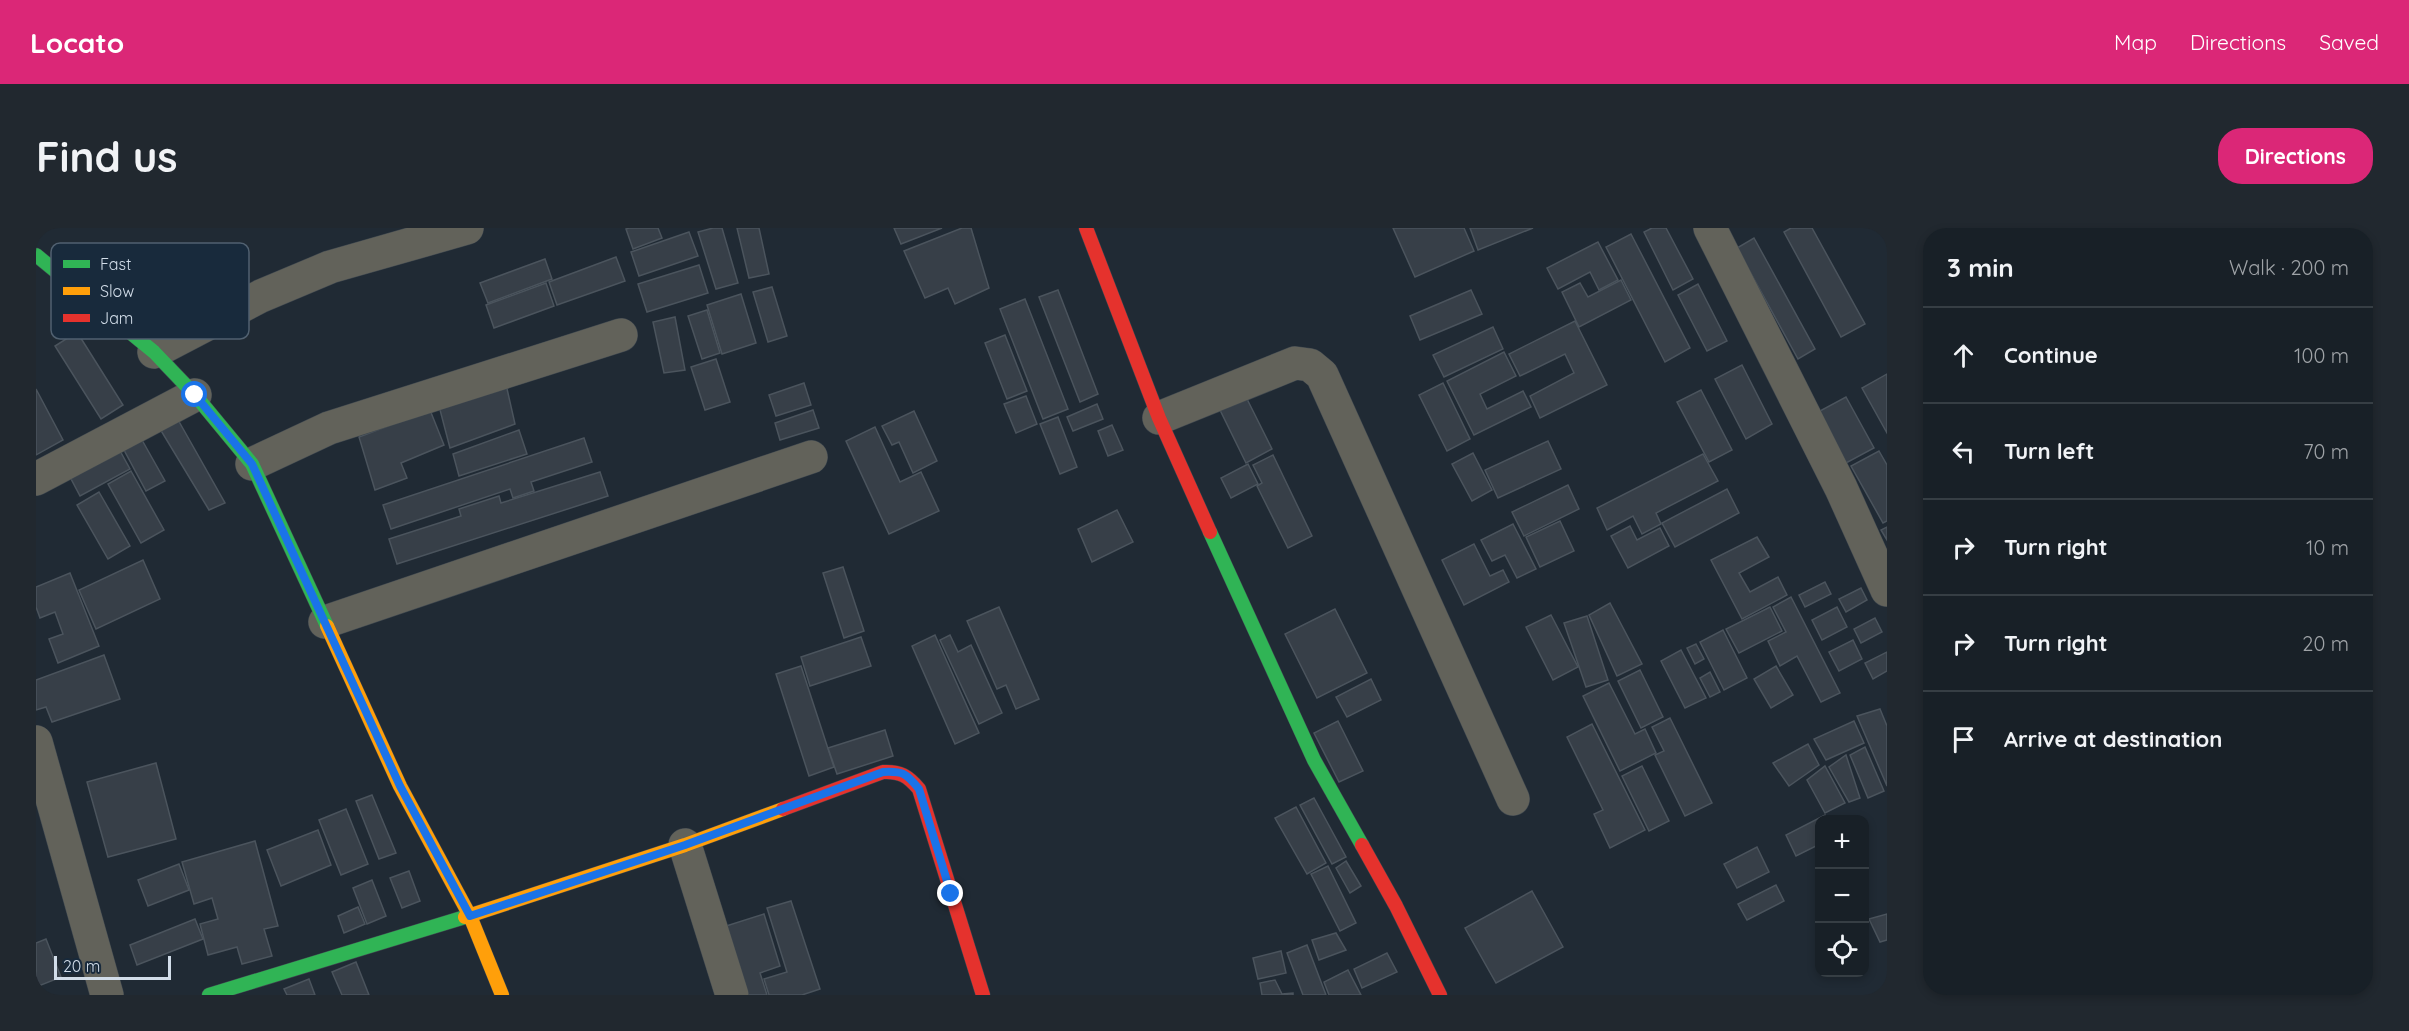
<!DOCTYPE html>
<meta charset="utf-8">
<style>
body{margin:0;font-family:Quicksand,sans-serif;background:#21282f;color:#f1f3f6}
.controls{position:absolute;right:18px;bottom:18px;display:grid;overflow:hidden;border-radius:12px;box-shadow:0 3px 9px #0003}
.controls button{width:54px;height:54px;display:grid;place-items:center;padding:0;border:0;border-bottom:2px solid #363e44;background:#182027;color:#f1f3f6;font:30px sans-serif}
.scale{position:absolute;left:18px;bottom:15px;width:117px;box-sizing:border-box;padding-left:6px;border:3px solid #d2dde9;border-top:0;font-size:16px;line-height:21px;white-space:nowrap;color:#d2dde9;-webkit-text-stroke:4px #182a3c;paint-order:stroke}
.stop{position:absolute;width:18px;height:18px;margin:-14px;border:4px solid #1a73e8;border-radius:50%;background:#fff}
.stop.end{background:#1a73e8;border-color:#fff;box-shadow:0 2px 6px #0008}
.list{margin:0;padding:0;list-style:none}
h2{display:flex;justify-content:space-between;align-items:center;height:78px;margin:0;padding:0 24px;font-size:26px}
h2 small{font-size:20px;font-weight:400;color:#9fa3a7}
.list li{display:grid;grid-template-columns:39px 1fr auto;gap:18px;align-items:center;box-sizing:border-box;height:96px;padding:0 24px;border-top:2px solid #363e44}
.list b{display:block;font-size:22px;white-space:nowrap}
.list em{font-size:20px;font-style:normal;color:#9fa3a7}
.icon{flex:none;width:33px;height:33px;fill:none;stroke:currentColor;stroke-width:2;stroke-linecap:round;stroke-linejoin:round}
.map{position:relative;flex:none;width:1851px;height:767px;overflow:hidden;border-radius:24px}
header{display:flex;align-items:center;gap:36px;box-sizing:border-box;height:84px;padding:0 30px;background:#db2777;color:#fff}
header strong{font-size:28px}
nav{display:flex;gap:33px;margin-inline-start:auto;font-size:21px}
.intro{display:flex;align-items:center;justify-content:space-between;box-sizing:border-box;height:144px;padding:0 36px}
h1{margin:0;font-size:42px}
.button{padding:15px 27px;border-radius:24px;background:#db2777;color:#fff;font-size:21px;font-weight:700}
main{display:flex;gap:36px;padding:0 36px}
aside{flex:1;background:#182027;border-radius:24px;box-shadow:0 3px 9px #0003}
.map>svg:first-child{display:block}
.building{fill:#373f48;stroke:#4b545d;stroke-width:1.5}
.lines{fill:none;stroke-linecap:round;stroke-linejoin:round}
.street-casing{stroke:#3e474f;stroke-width:34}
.fast-casing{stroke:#3e474f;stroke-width:15}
.slow-casing{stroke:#3e474f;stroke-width:15}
.jam-casing{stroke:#3e474f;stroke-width:15}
.street{stroke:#62625a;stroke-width:33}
.fast{stroke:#30b455;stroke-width:14}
.slow{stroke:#ff9f0a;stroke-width:14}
.jam{stroke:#e5322d;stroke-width:14}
.route{stroke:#1a73e8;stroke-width:8}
.key{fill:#182a3c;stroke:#506070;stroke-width:1.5}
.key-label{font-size:16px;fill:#d2dde9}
</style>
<header>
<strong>Locato</strong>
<nav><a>Map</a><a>Directions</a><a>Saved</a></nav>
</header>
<div class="intro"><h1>Find us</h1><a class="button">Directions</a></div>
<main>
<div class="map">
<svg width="1851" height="767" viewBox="0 0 1851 767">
<rect width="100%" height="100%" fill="#202a34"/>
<!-- building -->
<g class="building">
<polygon points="593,0 622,0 626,10 597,21 590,1"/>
<polygon points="677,0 686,0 702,55 680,61 662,4"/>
<polygon points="701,0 723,0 733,46 713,50"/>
<polygon points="858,0 906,0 865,16"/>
<polygon points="926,0 935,0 953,60 919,76 912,60 889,70 868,23"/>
<polygon points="1357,0 1428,0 1438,23 1379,49"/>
<polygon points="1434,0 1497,0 1442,22"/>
<polygon points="1616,0 1630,0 1657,51 1637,62 1608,4"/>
<polygon points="1755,0 1776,0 1829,96 1805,109 1748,4"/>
<polygon points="653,4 662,28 603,48 595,24"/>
<polygon points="1595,6 1654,120 1629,134 1570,19"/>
<polygon points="1718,10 1779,121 1762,131 1701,20"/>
<polygon points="1562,14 1582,52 1563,62 1554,44 1522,61 1511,40"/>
<polygon points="580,29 589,53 521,77 513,54"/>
<polygon points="509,31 516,51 452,75 444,55"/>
<polygon points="663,37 672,65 611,84 602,56"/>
<polygon points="1585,52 1595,72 1543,99 1526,64 1544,55 1552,69"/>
<polygon points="510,55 518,78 458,100 450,77"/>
<polygon points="1662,56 1691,113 1671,123 1642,67"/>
<polygon points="736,59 751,108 732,114 717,64"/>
<polygon points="1022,62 1062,166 1044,174 1003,69"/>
<polygon points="1435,62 1446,86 1384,112 1374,88"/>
<polygon points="705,66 720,115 686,126 671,77"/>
<polygon points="989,71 1032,181 1007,191 964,81"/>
<polygon points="671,82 684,125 666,131 652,88"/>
<polygon points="639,89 649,142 628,145 617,94"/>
<polygon points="1539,93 1571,157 1504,190 1494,168 1538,145 1529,126 1484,148 1473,126"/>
<polygon points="1457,99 1467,121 1408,149 1397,127"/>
<polygon points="41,104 87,177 65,191 19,118"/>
<polygon points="969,107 991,163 971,171 949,115"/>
<polygon points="1468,124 1480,148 1444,166 1451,181 1487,163 1495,179 1438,207 1411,153"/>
<polygon points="680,131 694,174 669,182 655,139"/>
<polygon points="1706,137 1736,196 1710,211 1679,151"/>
<polygon points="1851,146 1851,205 1826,160"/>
<polygon points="469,152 479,196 414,220 403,178"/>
<polygon points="768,155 775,177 740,188 733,167"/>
<polygon points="1407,155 1434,211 1411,223 1383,167"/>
<polygon points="0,161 27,212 0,227"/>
<polygon points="1665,162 1696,222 1673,234 1641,174"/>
<polygon points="990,168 1001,196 980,205 968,176"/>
<polygon points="1210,169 1236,221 1210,235 1184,182"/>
<polygon points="1810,169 1838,220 1810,235 1782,184"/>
<polygon points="1061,176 1067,191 1037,203 1031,189"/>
<polygon points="394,182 408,217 365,235 371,250 339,262 323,209"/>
<polygon points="777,182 783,200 744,212 739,195"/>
<polygon points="878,183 901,233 877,245 863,214 856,217 846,198"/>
<polygon points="1022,189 1041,239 1024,246 1004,196"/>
<polygon points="141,190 189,275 173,282 124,201"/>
<polygon points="1076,197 1087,222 1072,228 1062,203"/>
<polygon points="839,199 864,254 885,244 903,283 853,306 810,213"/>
<polygon points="483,202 491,226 423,248 417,226"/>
<polygon points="548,210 556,234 495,254 498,263 477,270 474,261 355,301 347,277"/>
<polygon points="106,212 129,253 110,263 88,222"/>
<polygon points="1512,213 1525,241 1462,270 1449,242"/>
<polygon points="83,221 94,241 44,268 33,247"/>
<polygon points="1843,223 1851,237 1851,293 1847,295 1815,238"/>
<polygon points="1437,225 1456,262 1436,273 1416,236"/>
<polygon points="1667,226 1682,253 1620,285 1625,296 1606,306 1597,288 1571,302 1561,280"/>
<polygon points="1237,227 1276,308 1252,320 1221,258 1226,255 1217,237"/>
<polygon points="1212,236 1222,256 1195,270 1185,250"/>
<polygon points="95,243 128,302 105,315 72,256"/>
<polygon points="564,244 572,268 361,336 353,311 425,288 423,281 463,268 465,275"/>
<polygon points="1532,257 1543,281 1488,308 1476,284"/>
<polygon points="1691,261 1703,285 1639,319 1626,295"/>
<polygon points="63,264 94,318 72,331 41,277"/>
<polygon points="1081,282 1097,314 1056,334 1042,301"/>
<polygon points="1524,293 1538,323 1504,339 1490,309"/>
<polygon points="1477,296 1500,341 1481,350 1469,327 1456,333 1445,312"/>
<polygon points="1594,298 1601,312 1624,300 1633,318 1592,340 1575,308"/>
<polygon points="1851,299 1851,312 1845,302"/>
<polygon points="1721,309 1733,329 1703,345 1714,364 1742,349 1751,367 1706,391 1675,332"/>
<polygon points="1438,316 1454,348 1467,342 1473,354 1428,377 1406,332"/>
<polygon points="107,332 124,371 60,401 43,362"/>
<polygon points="807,339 828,403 808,410 787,345"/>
<polygon points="34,345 63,418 22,435 13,411 27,406 19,384 4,390 0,379 0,359"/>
<polygon points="1789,354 1795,366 1769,379 1763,367"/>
<polygon points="1825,360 1831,372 1810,384 1803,371"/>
<polygon points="1755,369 1804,465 1785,474 1761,428 1744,438 1732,413 1750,404 1737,379"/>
<polygon points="1574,375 1606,436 1581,448 1553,387"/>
<polygon points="963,379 1003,471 980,481 970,457 961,461 931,393"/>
<polygon points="1734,379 1746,403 1703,425 1690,401"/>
<polygon points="1801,379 1811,399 1786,412 1776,392"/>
<polygon points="1299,381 1331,445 1281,470 1249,406"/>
<polygon points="1515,387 1542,439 1517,452 1490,399"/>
<polygon points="1551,388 1572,452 1550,459 1528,395"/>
<polygon points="1839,390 1846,404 1825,415 1818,401"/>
<polygon points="1687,402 1711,450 1688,462 1664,414"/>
<polygon points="899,407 943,505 919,516 876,418"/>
<polygon points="914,407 922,424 935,417 966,485 943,496 904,412"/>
<polygon points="825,409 835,438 774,458 765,429"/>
<polygon points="1817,412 1826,431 1803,443 1793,424"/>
<polygon points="1660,416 1668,431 1659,436 1651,420"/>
<polygon points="1645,422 1670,470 1649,480 1625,433"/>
<polygon points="1851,424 1851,443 1837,451 1829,435"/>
<polygon points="68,427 84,471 16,494 10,479 0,482 0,452"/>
<polygon points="765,438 798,539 773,548 740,446"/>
<polygon points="1740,438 1757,467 1735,480 1718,451"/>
<polygon points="1604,442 1627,489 1605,500 1582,453"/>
<polygon points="1674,444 1684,464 1674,469 1664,450"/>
<polygon points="1335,451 1345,472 1311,489 1300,469"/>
<polygon points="1573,455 1599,506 1609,501 1620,525 1584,543 1547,468"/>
<polygon points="1844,481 1851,498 1851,558 1821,488"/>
<polygon points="1634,490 1676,575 1649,588 1619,527 1628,523 1616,499"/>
<polygon points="1302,493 1327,543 1303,554 1278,505"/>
<polygon points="1818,493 1828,515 1790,532 1778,511"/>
<polygon points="1556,496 1609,602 1574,620 1558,586 1567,582 1531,509"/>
<polygon points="849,502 857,528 801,546 792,520"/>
<polygon points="1772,516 1783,537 1753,558 1737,535"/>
<polygon points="1829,519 1848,563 1832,570 1814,527"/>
<polygon points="1810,527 1824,570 1813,574 1793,539"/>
<polygon points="120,535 140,611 72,629 51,554"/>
<polygon points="1606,538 1633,593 1613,603 1586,548"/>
<polygon points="1789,538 1809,575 1789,585 1771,552"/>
<polygon points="336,567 360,625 343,631 320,573"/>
<polygon points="1278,570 1310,629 1296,636 1264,577"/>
<polygon points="1260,579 1290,635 1271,646 1239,590"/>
<polygon points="310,581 332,636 305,647 283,592"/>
<polygon points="1789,587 1791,592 1784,592 1784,616 1760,628 1750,607"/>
<polygon points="282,602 295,637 245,658 231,622"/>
<polygon points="219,613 242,698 228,701 236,728 206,736 201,719 172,727 164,696 182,691 176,670 158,676 146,634"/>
<polygon points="1721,619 1733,644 1701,660 1688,636"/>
<polygon points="1310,633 1325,658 1314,665 1300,640"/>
<polygon points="143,636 153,662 112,678 102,652"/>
<polygon points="1292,638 1320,695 1304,703 1275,646"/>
<polygon points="373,643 384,673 366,680 354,650"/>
<polygon points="336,652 350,688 331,696 317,660"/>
<polygon points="1740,657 1748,673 1711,692 1702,676"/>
<polygon points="1496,663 1527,719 1460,755 1429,700"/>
<polygon points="755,673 784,761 766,767 733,767 728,751 751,744 731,680"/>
<polygon points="322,679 329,696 308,705 302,688"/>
<polygon points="728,686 744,738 724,745 731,767 709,767 687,699"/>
<polygon points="1851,686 1851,712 1844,714 1833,691"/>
<polygon points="159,691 167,711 101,737 94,717"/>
<polygon points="1300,705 1310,722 1283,732 1276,712"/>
<polygon points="10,711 25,749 0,759 0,715"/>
<polygon points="1271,717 1290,767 1267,767 1251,725"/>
<polygon points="1245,723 1250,745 1222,751 1217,730"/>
<polygon points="1351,725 1361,744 1326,760 1318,741"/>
<polygon points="320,734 333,767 306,767 296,744"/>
<polygon points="1312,742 1325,767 1293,767 1288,754"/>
<polygon points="273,751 279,767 251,767 248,761"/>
<polygon points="1239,752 1246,766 1257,765 1257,767 1226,767 1224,755"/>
</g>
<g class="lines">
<defs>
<g id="street">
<polyline points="1674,0 1805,260 1851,362"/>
<polyline points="118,124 225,68 294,39 431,0"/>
<polyline points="1123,190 1259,135 1274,137 1286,147 1477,571"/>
<polyline points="216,236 293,200 585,107"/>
<polyline points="0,251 159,167"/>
<polyline points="289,394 775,229"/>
<polyline points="0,514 71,767"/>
<polyline points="649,617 696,767"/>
</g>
<g id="fast">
<polyline points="0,27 118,124 159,167 216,236 291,398"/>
<polyline points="1174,304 1278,532 1326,617"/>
<polyline points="173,767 429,689"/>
</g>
<g id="slow">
<polyline points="291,398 364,558 434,688 466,767"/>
<polyline points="429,689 649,617 747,581"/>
</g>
<g id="jam">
<polyline points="1050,0 1123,190 1174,304"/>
<path d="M747,581L847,544C864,543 872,548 883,561L947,767"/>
<polyline points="1326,617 1360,678 1404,767"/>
</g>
</defs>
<!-- street casing -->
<use href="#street" class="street-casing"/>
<!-- fast casing -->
<use href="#fast" class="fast-casing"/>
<!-- slow casing -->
<use href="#slow" class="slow-casing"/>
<!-- jam casing -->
<use href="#jam" class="jam-casing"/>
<!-- street -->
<use href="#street" class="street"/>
<!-- fast -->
<use href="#fast" class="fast"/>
<!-- slow -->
<use href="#slow" class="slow"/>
<!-- jam -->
<use href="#jam" class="jam"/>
</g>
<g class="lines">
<!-- route -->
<path class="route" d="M159,167L216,236L364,558L434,688L649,617L847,544C867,543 870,545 883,561L915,666"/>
</g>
<!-- legend -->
<rect x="15" y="15" width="198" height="96" rx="9" class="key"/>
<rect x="27" y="32" width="27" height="8" fill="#30b455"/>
<rect x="27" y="59" width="27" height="8" fill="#ff9f0a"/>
<rect x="27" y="86" width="27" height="8" fill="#e5322d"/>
<g class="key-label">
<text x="64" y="42">Fast</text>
<text x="64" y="69">Slow</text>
<text x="64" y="96">Jam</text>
</g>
</svg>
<div class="controls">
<button>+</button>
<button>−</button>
<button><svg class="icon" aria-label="locate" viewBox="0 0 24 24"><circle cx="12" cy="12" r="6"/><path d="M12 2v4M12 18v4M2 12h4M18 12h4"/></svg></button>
</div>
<div class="scale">20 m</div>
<div class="stop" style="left:159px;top:167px"></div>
<div class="stop end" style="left:915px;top:666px"></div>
</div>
<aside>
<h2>3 min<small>Walk · 200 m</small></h2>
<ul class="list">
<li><svg class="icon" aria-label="ahead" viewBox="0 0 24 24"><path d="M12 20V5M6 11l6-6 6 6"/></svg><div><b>Continue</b></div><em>100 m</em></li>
<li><svg class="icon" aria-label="left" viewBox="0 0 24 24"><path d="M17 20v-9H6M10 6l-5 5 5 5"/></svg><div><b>Turn left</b></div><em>70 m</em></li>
<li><svg class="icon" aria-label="right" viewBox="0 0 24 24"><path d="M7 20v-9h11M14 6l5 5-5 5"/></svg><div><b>Turn right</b></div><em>10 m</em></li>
<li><svg class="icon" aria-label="right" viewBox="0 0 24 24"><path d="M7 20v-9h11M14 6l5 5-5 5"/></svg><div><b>Turn right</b></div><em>20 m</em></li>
<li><svg class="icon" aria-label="arrive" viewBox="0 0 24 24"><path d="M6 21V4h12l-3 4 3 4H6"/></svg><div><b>Arrive at destination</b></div></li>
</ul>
</aside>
</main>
